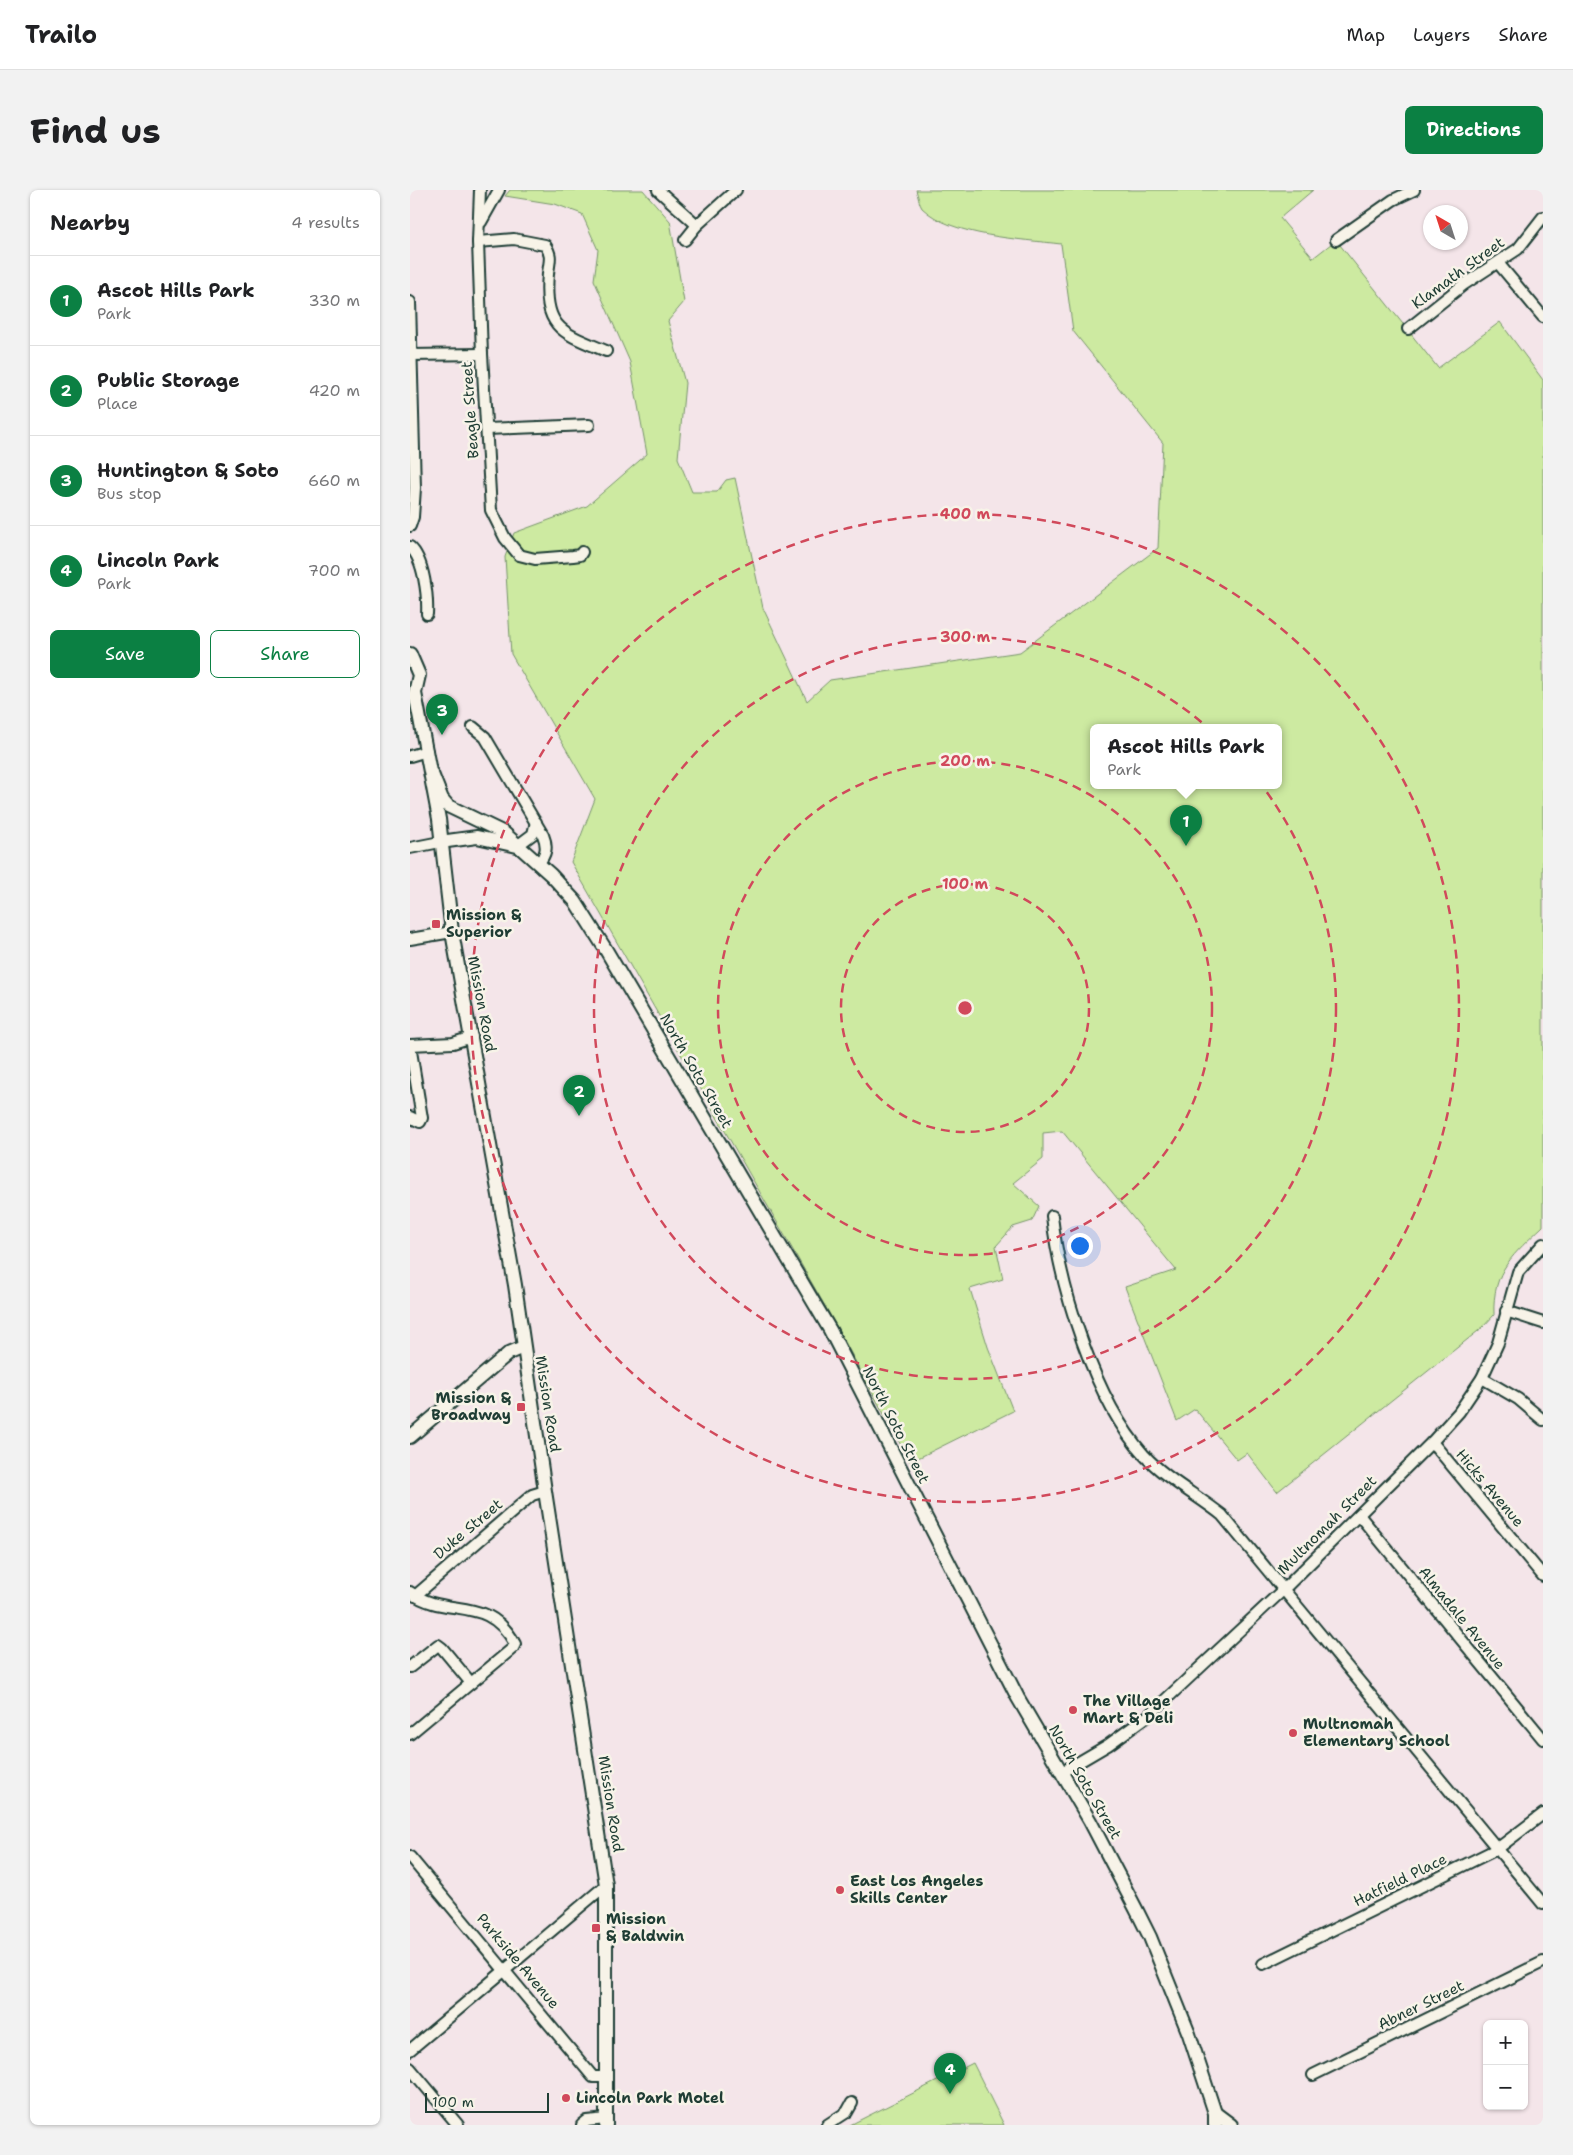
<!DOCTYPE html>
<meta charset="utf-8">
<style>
body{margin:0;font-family:"Shantell Sans",sans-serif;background:#f2f2f2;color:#202124}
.controls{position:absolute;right:15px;bottom:15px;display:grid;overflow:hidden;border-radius:8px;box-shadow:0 1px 4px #0004}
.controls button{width:45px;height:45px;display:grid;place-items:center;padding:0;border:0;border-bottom:1px solid #e0e0e0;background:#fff;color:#202124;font:25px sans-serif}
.compass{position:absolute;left:1013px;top:15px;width:45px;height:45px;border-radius:50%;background:#fff;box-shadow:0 1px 4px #0004;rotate:321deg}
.scale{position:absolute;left:15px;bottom:12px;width:124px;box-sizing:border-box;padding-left:5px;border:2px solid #1f3d34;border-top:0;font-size:14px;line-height:18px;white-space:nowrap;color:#1f3d34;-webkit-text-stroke:4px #f7f3e8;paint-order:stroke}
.you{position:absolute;left:669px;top:1055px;width:18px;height:18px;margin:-12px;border:4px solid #fff;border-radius:50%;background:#1a73e8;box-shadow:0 0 0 8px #1a73e833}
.badge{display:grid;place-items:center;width:32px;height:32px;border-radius:50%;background:#0b8043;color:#fff;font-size:16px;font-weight:700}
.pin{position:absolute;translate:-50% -41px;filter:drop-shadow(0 1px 2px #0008)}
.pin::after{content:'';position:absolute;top:26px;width:18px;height:15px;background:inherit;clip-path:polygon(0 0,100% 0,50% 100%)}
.popup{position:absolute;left:680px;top:534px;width:192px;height:65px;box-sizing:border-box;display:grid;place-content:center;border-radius:8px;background:#fff;filter:drop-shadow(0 1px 4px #0005);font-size:16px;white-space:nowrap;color:#757577}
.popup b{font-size:19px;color:#202124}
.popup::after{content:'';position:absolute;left:50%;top:100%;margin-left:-10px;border:10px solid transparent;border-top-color:#fff}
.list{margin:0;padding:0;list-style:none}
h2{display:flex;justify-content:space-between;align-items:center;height:65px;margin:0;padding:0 20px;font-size:21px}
h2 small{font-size:16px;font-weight:400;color:#757577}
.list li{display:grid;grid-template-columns:32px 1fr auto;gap:15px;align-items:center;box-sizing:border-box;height:90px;padding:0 20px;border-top:1px solid #e0e0e0}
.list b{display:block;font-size:19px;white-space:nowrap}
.list p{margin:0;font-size:16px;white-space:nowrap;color:#757577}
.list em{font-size:16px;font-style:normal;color:#757577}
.actions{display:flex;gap:10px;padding:15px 20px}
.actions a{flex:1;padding:11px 0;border:1px solid #0b8043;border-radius:8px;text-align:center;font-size:18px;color:#0b8043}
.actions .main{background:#0b8043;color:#fff}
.map{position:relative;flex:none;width:1133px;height:1935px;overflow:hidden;border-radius:8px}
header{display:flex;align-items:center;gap:30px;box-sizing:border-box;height:70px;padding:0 25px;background:#fff;border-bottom:1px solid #e0e0e0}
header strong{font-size:24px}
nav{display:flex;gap:28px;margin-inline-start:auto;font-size:18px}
.intro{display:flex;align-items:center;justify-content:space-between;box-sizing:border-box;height:120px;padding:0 30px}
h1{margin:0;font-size:35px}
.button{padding:12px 22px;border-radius:8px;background:#0b8043;color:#fff;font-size:18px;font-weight:700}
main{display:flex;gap:30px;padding:0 30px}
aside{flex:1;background:#fff;border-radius:8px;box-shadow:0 1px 4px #0004}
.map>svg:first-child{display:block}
.green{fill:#cdeaa1;stroke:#76946a;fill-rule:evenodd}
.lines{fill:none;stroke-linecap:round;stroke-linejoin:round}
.minor-casing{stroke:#1f3d34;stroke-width:14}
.major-casing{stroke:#1f3d34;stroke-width:16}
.minor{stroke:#f7f3e8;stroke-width:10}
.major{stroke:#f7f3e8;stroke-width:12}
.ring{fill:none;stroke:#d1495b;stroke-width:2.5;stroke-dasharray:9 6}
.poi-dot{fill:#d1495b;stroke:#f7f3e8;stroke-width:2}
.labels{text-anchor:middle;stroke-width:5;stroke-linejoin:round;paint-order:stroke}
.street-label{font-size:15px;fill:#1f3d34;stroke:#f7f3e8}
.poi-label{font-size:15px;font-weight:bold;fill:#1f3d34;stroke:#f7f3e8;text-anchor:start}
.centre{fill:#d1495b;stroke:#f7f3e8;stroke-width:2.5}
.ring-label{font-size:15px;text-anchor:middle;font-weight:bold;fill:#d1495b;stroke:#f7f3e8;stroke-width:5;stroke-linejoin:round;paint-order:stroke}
</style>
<header>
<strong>Trailo</strong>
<nav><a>Map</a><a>Layers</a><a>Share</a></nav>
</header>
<div class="intro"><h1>Find us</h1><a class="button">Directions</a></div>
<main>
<aside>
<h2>Nearby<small>4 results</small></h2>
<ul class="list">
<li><span class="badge">1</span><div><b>Ascot Hills Park</b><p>Park</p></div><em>330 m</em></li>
<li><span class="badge">2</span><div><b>Public Storage</b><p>Place</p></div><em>420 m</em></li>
<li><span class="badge">3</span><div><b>Huntington &amp; Soto</b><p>Bus stop</p></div><em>660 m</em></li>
<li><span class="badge">4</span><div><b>Lincoln Park</b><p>Park</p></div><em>700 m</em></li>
</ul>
<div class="actions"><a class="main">Save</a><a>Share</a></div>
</aside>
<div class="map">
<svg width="1133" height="1935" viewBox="0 0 1133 1935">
<rect width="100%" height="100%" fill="#f4e5e9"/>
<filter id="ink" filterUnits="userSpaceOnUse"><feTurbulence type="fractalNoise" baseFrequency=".02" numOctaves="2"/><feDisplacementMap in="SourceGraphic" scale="10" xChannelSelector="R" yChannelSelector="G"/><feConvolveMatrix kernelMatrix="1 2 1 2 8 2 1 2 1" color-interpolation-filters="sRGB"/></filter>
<g filter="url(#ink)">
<!-- green -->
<g class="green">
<path d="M100,0H233L260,31L274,112L258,131L275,193L268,268L282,302H307L316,290L325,288L353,418L397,511L420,490L610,462L748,358L753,253L663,141L651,54C611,49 542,47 512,18C509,14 508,5 506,0H903L870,28L903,68L926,50L1028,178L1090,132L1133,190V1036C1104,1064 1082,1080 1084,1125L1073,1137L867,1302L837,1263L827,1270L785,1219L767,1231L715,1097L766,1080L652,941L633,943V969L603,993L629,1016L622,1031L603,1037L586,1056L593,1089L560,1099L578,1157L603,1221L500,1272L423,1130L161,672L185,609L101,464L95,367L104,343L177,316L237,264L220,172L184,90L188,60L172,24L145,14L95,6ZM684,537H868V595H684Z"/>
<polygon points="563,1873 594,1935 440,1935"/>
</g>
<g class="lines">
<defs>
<g id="minor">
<polyline points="70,0 68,52 72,164 81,320 95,348 109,365 125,369 163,366 170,365 172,362"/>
<polyline points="248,0 287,35 275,50"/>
<polyline points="71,32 89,0"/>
<polyline points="287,35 326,0"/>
<polyline points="926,50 983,10 1004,0"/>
<path d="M68,52L104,49L135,55C143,67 139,71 138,84C133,139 153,143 196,161"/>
<polyline points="1088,73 1133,127"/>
<polyline points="0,112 5,298 3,327 0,336"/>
<polyline points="998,139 1053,95 1108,59 1133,27"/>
<polyline points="0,165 72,164"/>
<polyline points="77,239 179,235"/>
<path d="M0,357C14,369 18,407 17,424"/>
<path d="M63,537L75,547L133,645C138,657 136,665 128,674"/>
<polyline points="0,566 17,561"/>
<polyline points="107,656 123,644 126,632"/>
<polyline points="0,658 30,652"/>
<polyline points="0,749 42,742"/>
<polyline points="0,855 43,853 62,847"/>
<polyline points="0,927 10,932 12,928 0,855"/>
<path d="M642,1026C650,1098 685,1211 734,1265C756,1289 787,1305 812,1325L1133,1714"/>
<polyline points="1096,1121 1133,1133"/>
<polyline points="1072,1188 1108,1209 1133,1230"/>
<polyline points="1022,1252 1133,1386"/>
<polyline points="949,1325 1133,1549"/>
<path d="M0,1402C36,1429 78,1403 105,1454L103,1458L0,1544"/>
<polyline points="5,1406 122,1305 135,1301"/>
<polyline points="0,1477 28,1455 32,1458 61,1493"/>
<polyline points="652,1582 698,1555 738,1526 875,1398 1022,1252 1049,1222 1072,1188 1088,1153 1108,1082 1133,1054"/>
<polyline points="0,1667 183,1887 195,1887"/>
<polyline points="853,1774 1087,1659 1133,1624"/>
<polyline points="0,1860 196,1695"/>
<polyline points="0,1878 48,1935"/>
<polyline points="903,1885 1133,1772"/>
<polyline points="172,1935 177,1931 196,1929"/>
<polyline points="417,1935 437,1922 442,1913"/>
</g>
<g id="major">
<polyline points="0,464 9,485 5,503 29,629 42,742 105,1095 135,1301 196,1695 196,1935"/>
<polyline points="22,584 32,609 38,616 94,643 141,685 165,711 196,760 420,1140 608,1508 680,1631 726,1719 740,1747 779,1844 805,1923 805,1935"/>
<polyline points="30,652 67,647 107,656"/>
<polyline points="0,1247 99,1163 113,1157"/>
<polyline points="805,1923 821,1935"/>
</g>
</defs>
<!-- minor casing -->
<use href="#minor" class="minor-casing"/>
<!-- major casing -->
<use href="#major" class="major-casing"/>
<!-- minor -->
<use href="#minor" class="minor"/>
<!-- major -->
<use href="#major" class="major"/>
</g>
</g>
<!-- distance rings -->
<g class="ring">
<circle cx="555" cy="818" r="124"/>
<circle cx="555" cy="818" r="247"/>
<circle cx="555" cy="818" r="371"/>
<circle cx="555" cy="818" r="494"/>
</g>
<!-- markers -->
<g class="poi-dot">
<rect x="21" y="729" width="10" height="10" rx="2.5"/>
<rect x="106" y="1212" width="10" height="10" rx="2.5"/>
<circle cx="663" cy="1520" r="5"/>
<circle cx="883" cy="1543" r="5"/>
<circle cx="430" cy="1700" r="5"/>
<rect x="181" y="1733" width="10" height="10" rx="2.5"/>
<circle cx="156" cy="1908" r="5"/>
</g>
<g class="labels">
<!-- street labels -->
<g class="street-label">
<text transform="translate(1048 83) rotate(-36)" y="5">Klamath Street</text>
<text transform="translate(60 220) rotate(-94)" y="5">Beagle Street</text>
<text transform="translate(72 814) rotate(79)" y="5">Mission Road</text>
<text transform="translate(286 881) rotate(60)" y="5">North Soto Street</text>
<text transform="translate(138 1214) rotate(81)" y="5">Mission Road</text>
<text transform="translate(486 1235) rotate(63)" y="5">North Soto Street</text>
<text transform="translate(1080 1298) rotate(50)" y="5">Hicks Avenue</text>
<text transform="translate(917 1335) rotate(-45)" y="5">Multnomah Street</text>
<text transform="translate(58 1339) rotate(-40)" y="5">Duke Street</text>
<text transform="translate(1052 1428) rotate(51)" y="5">Almadale Avenue</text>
<text transform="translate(675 1592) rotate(60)" y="5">North Soto Street</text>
<text transform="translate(201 1614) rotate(81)" y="5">Mission Road</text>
<text transform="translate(990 1690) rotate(-26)" y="5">Hatfield Place</text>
<text transform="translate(108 1771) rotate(50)" y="5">Parkside Avenue</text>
<text transform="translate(1011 1815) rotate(-26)" y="5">Abner Street</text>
</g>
<!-- poi labels -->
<g class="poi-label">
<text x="36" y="730">Mission &amp;<tspan x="36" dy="17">Superior</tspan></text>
<text x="101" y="1213" text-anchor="end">Mission &amp;<tspan x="101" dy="17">Broadway</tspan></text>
<text x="673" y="1516">The Village<tspan x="673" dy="17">Mart &amp; Deli</tspan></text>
<text x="893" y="1539">Multnomah<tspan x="893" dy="17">Elementary School</tspan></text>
<text x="440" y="1696">East Los Angeles<tspan x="440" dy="17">Skills Center</tspan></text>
<text x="196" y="1734">Mission<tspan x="196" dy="17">&amp; Baldwin</tspan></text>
<text x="166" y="1913">Lincoln Park Motel</text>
</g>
</g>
<circle cx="555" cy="818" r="8" class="centre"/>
<g class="ring-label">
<text x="555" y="329">400 m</text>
<text x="555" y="452">300 m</text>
<text x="555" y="576">200 m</text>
<text x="555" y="699">100 m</text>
</g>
</svg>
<div class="controls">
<button>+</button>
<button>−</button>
</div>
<svg class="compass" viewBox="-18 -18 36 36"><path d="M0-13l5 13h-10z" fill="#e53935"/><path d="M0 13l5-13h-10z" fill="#757577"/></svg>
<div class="scale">100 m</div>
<div class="you"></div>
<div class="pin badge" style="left:776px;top:656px">1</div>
<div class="popup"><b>Ascot Hills Park</b>Park</div>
<div class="pin badge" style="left:169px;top:926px">2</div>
<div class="pin badge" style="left:32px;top:545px">3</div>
<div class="pin badge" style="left:540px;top:1904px">4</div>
</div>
</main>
